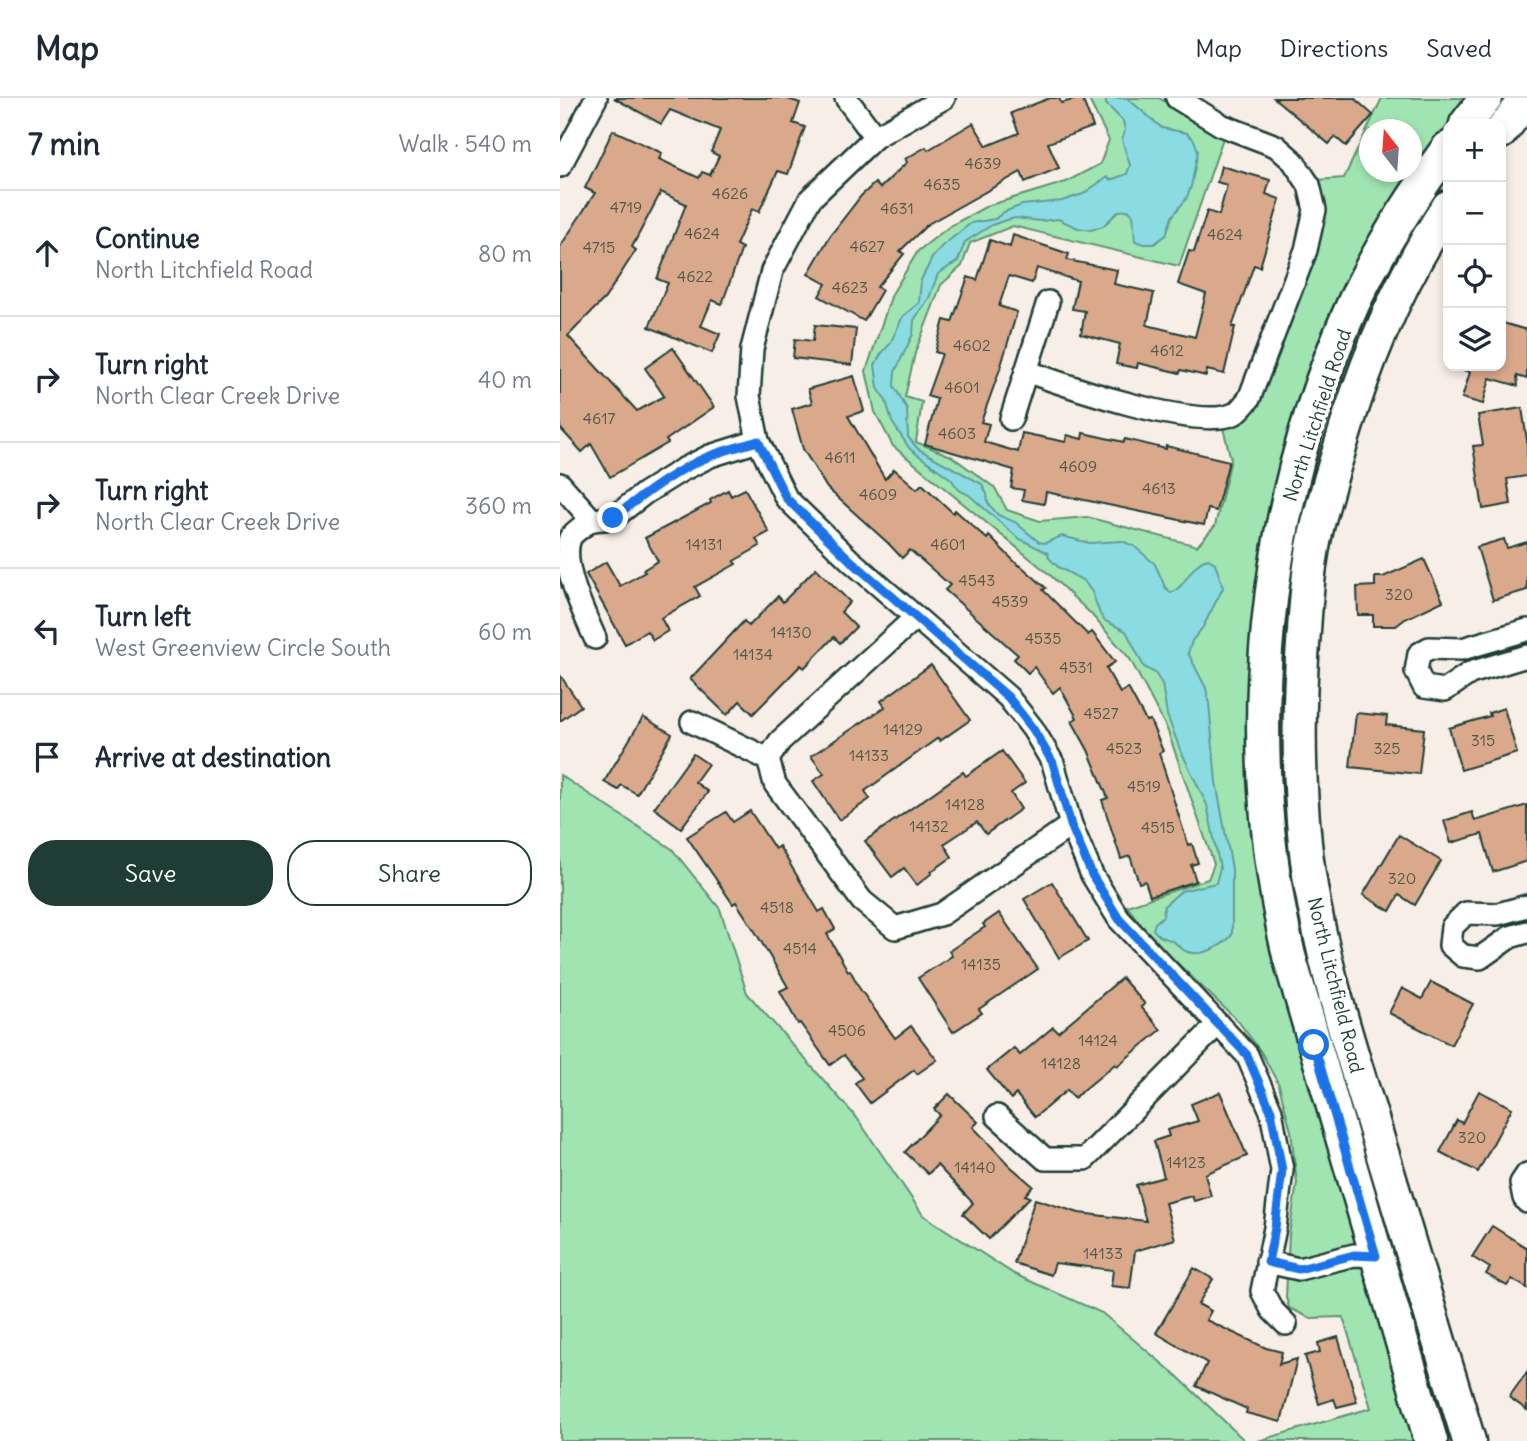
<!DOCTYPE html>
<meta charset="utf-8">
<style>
body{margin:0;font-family:Delius,sans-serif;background:#f6f6f7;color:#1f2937}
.controls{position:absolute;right:21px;top:21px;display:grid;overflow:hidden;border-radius:14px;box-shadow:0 4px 10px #0003}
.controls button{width:63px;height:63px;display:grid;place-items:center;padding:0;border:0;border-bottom:2px solid #e0e1e3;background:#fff;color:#1f2937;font:35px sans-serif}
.compass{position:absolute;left:799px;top:21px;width:63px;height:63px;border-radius:50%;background:#fff;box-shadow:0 4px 10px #0003;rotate:343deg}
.stop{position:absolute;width:21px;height:21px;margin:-16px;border:5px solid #1a73e8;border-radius:50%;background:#fff}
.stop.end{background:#1a73e8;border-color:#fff;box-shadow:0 2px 7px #0008}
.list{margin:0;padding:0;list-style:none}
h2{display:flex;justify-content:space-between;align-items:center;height:91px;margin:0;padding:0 28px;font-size:30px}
h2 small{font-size:23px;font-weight:400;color:#747a83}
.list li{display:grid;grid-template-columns:46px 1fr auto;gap:21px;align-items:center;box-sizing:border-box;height:126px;padding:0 28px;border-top:2px solid #e0e1e3}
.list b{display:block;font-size:26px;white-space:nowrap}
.list p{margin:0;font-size:23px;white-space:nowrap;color:#747a83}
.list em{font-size:23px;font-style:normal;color:#747a83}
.actions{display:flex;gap:14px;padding:21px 28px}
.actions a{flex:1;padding:16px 0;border:2px solid #1f3d34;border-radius:28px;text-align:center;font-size:24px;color:#1f3d34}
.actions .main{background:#1f3d34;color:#fff}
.icon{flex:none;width:38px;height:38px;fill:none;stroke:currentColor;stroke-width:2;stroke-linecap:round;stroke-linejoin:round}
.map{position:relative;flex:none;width:967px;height:1343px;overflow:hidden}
header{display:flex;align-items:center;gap:42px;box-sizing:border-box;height:98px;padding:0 35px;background:#fff;border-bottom:2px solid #e0e1e3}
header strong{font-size:33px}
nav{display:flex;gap:38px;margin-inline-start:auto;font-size:24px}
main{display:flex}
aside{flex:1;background:#fff}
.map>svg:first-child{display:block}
.green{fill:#a0e5b1;stroke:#609172;stroke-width:2;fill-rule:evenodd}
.water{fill:#8bdce2;stroke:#609c9c;stroke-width:2}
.building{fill:#daa98c;stroke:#1f3d34;stroke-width:2}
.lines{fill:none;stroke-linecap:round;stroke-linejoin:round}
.street-casing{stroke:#1f3d34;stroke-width:26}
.secondary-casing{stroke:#1f3d34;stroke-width:37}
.street{stroke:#fff;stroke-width:21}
.secondary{stroke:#fff;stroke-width:32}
.route{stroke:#1a73e8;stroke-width:9}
.labels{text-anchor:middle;stroke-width:7;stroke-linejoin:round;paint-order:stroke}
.number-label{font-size:16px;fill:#4e584a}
.street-label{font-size:19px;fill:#1f3d34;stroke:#fff}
</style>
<header>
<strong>Map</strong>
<nav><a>Map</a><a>Directions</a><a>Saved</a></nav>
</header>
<main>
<aside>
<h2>7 min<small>Walk · 540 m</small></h2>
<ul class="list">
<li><svg class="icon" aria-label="ahead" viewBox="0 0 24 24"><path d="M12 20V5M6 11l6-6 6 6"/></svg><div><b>Continue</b><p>North Litchfield Road</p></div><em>80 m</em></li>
<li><svg class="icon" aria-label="right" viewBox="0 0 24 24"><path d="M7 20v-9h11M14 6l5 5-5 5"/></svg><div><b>Turn right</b><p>North Clear Creek Drive</p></div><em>40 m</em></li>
<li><svg class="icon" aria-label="right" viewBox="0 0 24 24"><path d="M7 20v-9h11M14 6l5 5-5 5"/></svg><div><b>Turn right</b><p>North Clear Creek Drive</p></div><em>360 m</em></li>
<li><svg class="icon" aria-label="left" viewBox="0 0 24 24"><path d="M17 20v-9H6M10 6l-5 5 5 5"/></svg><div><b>Turn left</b><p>West Greenview Circle South</p></div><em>60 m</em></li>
<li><svg class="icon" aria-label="arrive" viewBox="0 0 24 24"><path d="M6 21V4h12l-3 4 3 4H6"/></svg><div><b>Arrive at destination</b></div></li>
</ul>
<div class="actions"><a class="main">Save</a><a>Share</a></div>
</aside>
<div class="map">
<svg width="967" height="1343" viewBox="0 0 967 1343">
<rect width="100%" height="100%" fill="#f8eee8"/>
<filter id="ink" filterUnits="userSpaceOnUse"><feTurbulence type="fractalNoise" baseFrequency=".0143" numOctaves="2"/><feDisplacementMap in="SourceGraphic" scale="14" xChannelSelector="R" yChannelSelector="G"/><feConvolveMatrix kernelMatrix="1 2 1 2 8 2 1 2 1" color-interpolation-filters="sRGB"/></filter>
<g filter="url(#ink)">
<!-- green -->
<g class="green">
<path d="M528,0H599L663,40L619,168L453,128L410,145L402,168L381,187L355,255L345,299L362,304L356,344L391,358L435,390L447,412L480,423L527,419L637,448L655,428L671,361L663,330L682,318L698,301L712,271L763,124L758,82L784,80L822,0H908L888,26L819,135L732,346L697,724L863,1343H698L811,1310L783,1219L750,1220L729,1210L726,1199L729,1137L737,1085L731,1033L719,987L701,954L678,923L591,840L567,808L648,781L654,766L607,631L570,561L531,516L489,476L333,348L315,314L306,273L332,196L358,153L390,128L427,108L506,84L540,66L549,42ZM810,32H852V74H810Z"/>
<polygon points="0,677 112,751 160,811 187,895 297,1020 363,1117 454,1176 542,1215 617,1278 685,1343 0,1343"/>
</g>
<!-- water -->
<path class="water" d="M546,0H567L602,30L627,35L634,42L638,53L631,89L626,101L612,119L606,137L594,146H584L575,143L573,117L568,112L559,113L543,128L531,132L518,130L498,121L481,123L455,120L443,123L432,127L405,144L398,163L378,176L369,200L354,222L353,236L335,274L334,288L347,311L348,339L358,351L422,386L427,396L428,405L438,417L455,424L479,444L485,445L502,438L529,445L562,443L574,448L595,466L605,489L611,495C627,488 630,465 648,461L655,465L663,490L643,529L632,543L628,555L646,590L649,605L656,684L672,771V837C662,849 640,860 625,853C620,850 617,845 612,843C603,839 599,840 593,831L595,825L603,818L604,808L621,793L656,785L660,770L647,707L620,651L607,617L602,586L595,575L584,569L566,533L545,523L540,516L532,494L524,483L498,469L489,460L488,455L458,440L409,397L399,392L391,381L350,351L332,324L326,303L318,290L315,267L321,256L330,246L343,218L359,205L361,182L372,160L381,149L411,125L435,121L444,114L462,107L502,103L523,96L547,79L550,82L567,76L570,67L562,42L565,32L563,23L546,6Z"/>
<!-- building -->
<g class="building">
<polygon points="54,0 225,0 240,5 233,25 245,29 228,76 218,73 199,114 192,111 176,147 182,150 162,206 152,202 141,228 160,236 152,255 89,229 108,185 97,181 126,106 101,94 72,149 76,152 45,200 8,238 77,313 104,298 85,270 113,250 154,309 106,342 108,345 50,379 31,346 22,354 0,330 0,149 35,95 25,90 53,32 102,55 99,61 139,80 142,74 150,77 159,58 151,54 160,32 110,12 101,26"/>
<polygon points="490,0 499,0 501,5 522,0 533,29 488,45 499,70 465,84 461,74 368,126 340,153 344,156 317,189 322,192 304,223 259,198 266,186 248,176 270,138 301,98 315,85 320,90 347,64 345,61 366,49 368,52 413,25 427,48 459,35 451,15"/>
<polygon points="714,0 794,0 813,17 786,48 775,39 769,46"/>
<polygon points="661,68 710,82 706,96 720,101 700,169 694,167 672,229 675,229 664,276 647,272 646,278 621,272 620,275 578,265 577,270 556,266 560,246 521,236 525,213 512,211 518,183 477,170 472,185 449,178 439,208 457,214 440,271 421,324 429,326 424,344 458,354 462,335 506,344 507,337 522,341 523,335 564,344 565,341 606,351 606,348 669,363 656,413 648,411 644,427 486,394 484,406 462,402 464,392 451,390 454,372 365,346 377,301 367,298 382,256 375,254 384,222 392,224 408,179 417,182 430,142 450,149 453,137 509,156 507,162 557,172 554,186 594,195 587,227 635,239 646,196 618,186 629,153 634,154 647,113 659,117 667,87 657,84"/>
<polygon points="943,225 967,232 967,281 957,278 958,288 930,280 923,306 902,300 910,274 903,272 903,268 941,268 941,233"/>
<polygon points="255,227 296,231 292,267 233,260 235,241 253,243"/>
<polygon points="294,278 304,313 288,318 325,381 334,371 357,391 362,386 393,415 395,412 427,441 429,438 459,468 460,467 486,490 483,492 528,537 532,534 555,564 546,570 560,595 568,590 586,623 590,622 603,653 599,655 628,747 632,746 638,765 631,767 636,783 590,798 585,783 579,785 570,758 561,761 542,702 548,700 528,652 512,623 517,620 500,589 493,595 474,569 468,575 454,561 458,557 385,492 390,487 350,452 342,460 328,445 267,390 243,351 232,311 252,305 248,291"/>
<polygon points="962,310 967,342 967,378 947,381 951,406 923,411 913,348 923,347 918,317"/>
<polygon points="185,391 209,434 196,441 200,448 174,463 176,466 135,489 140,498 101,520 108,533 93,542 87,533 65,546 26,476 46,464 60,488 85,474 83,472 98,463 85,440 151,405 150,402 168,392 171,398"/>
<polygon points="944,441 947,450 967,444 967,492 933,502 917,449"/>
<polygon points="864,461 883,503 845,521 836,528 813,528 813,517 798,517 797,489 815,488 815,479 823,479"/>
<polygon points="256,470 290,504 281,514 296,529 280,545 274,539 244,570 241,567 193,616 180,603 167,617 130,581 184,523 189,528 218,498 223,504"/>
<polygon points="371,567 410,622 380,643 378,640 305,693 310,701 279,722 253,683 264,676 251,658 325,609 321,603"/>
<polygon points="0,577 21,608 0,623"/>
<polygon points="944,610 957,655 901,672 889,630 930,618 929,615"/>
<polygon points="796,615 827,618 826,627 864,631 859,676 790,669"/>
<polygon points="83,619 112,636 77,696 61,687 58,692 44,684"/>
<polygon points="442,653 465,685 451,695 461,711 426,736 417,724 384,746 392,759 371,774 372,775 357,787 344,770 332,779 305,743 403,674 406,678"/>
<polygon points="133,656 148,666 135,684 148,694 121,730 94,710"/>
<polygon points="967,707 967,763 933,774 922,736 891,745 884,723 912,714 915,723"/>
<polygon points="190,713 215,751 219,748 259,814 264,811 275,831 267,836 288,873 290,872 300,891 335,940 351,928 377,962 357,976 354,972 310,1005 295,985 302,980 284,957 270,967 240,925 238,926 220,893 228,889 196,835 176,804 173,806 127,739 166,714 173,724"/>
<polygon points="839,737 881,763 855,807 839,797 830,813 803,797"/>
<polygon points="492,784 528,843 499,860 464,801"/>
<polygon points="439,815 478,871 419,911 422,915 393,934 358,880 392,858 389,853 425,829 423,826"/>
<polygon points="562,880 585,906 581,909 601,932 557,968 555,966 514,1000 507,992 475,1019 456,996 451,1001 427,972 454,950 460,957 493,929 498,934"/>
<polygon points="871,884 913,906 891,947 829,915 842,890 862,901"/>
<polygon points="919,993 952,1010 918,1074 880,1054 897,1022 902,1025"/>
<polygon points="660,994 687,1058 645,1076 651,1098 634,1103 632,1098 605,1105 615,1141 575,1153 570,1190 551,1188 553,1172 495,1165 491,1177 454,1165 475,1101 519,1115 586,1123 576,1087 604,1079 594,1043 609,1038 607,1032 638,1023 631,1006"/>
<polygon points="389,996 418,1024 413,1029 450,1068 473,1088 465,1097 470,1099 429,1141 403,1116 413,1105 377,1067 368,1076 345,1054 380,1017 374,1011"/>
<polygon points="932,1128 967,1150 967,1190 952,1181 947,1188 926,1176 930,1170 912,1159"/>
<polygon points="634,1170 653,1181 638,1206 651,1213 646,1222 706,1250 722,1254 719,1266 737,1261 721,1324 686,1315 687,1311 636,1288 647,1265 596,1235"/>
<polygon points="778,1239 797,1304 777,1309 774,1301 759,1306 745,1258 760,1254 758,1245"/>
<polygon points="967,1274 967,1312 949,1299"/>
</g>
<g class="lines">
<defs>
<g id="street">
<polyline points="286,0 315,39"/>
<polyline points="384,0 315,39 250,101 212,173 192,251 189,298 198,343 226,400 290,462 448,599 473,631 493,665 511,727 532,777 559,821 687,957 711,1013 722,1072 715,1130 702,1193 712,1212 726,1226"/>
<polyline points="0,68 36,0"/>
<path d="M466,273C507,288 636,333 674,316C679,314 685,305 689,301L746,152L755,112L749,87L733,63L716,48L661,27L617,0"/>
<polyline points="451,321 488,204"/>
<polyline points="0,386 32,422"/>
<polyline points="32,422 53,420 85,395 122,372 150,358 198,343"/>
<path d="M32,422C25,427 14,433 10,440C0,466 24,515 35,540"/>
<polyline points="967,532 902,551 869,550 859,556 856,573 864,589 885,592 910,575 967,558"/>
<polyline points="132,624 208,661 215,686 302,803 335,830 382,816 511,727"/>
<polyline points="208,661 220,643 355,520"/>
<polyline points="967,808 938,816 906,815 892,829 890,847 903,858 920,860 950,839 967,834"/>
<polyline points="437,1018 485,1061 525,1061 658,926"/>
<polyline points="967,1076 961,1085 964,1100 967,1104"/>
<polyline points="707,1164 739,1171 794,1157 815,1158"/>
</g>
<g id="secondary">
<polyline points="906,26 926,0"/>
<polyline points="941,34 967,0"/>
<path d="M888,109C841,179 806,262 782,343C773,372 764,401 757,430C749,463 746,499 744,533C738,604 738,674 745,745C755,840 784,931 812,1021C844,1129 877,1236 909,1343"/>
<path d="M871,1343L729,858C679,641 702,407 794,204C819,150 853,98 888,50"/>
</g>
</defs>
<!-- street casing -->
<use href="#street" class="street-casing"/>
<!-- secondary casing -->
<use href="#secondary" class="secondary-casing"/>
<!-- street -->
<use href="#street" class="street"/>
<!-- secondary -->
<use href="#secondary" class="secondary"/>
</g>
</g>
<g class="lines" filter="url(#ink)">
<!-- route -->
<path class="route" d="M53,420C83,397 115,372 150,358C165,352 182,348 198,343L226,400L290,462L448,599L473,631L493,665L511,727L532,777L559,821L687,957L711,1013L722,1072L715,1130L708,1164L739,1171L794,1157L816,1158L754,947"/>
</g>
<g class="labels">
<!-- number labels -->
<g class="number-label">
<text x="423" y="71">4639</text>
<text x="382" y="92">4635</text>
<text x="170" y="101">4626</text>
<text x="66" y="115">4719</text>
<text x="337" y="116">4631</text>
<text x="142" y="141">4624</text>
<text x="665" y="142">4624</text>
<text x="307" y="154">4627</text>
<text x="39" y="155">4715</text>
<text x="135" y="184">4622</text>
<text x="290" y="195">4623</text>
<text x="412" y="253">4602</text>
<text x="607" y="258">4612</text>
<text x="402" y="295">4601</text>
<text x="39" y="326">4617</text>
<text x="397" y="341">4603</text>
<text x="280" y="365">4611</text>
<text x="518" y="374">4609</text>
<text x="599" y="396">4613</text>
<text x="318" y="402">4609</text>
<text x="144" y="452">14131</text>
<text x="388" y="452">4601</text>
<text x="417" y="488">4543</text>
<text x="839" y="502">320</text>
<text x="450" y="509">4539</text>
<text x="231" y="540">14130</text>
<text x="483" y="546">4535</text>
<text x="193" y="562">14134</text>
<text x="516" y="575">4531</text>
<text x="541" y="621">4527</text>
<text x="343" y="637">14129</text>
<text x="923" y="648">315</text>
<text x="564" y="656">4523</text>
<text x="827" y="656">325</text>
<text x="309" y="663">14133</text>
<text x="584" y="694">4519</text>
<text x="405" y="712">14128</text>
<text x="369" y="734">14132</text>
<text x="598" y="735">4515</text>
<text x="842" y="786">320</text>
<text x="217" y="815">4518</text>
<text x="240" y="856">4514</text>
<text x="421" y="872">14135</text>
<text x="287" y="938">4506</text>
<text x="538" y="948">14124</text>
<text x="501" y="971">14128</text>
<text x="912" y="1045">320</text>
<text x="626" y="1070">14123</text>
<text x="415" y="1075">14140</text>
<text x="543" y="1161">14133</text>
</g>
<!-- street labels -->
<g class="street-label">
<text transform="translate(757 317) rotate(-72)" y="7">North Litchfield Road</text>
<text transform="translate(776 887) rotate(76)" y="7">North Litchfield Road</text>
</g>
</g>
</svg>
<div class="controls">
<button>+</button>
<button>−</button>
<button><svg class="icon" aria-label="locate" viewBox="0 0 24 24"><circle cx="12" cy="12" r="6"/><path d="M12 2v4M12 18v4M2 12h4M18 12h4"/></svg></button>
<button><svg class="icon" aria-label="layers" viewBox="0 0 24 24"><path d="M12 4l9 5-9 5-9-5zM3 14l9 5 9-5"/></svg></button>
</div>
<svg class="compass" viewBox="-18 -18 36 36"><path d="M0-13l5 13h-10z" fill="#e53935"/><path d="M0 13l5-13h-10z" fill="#747a83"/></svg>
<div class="stop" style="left:754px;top:947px"></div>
<div class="stop end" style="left:53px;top:420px"></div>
</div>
</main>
